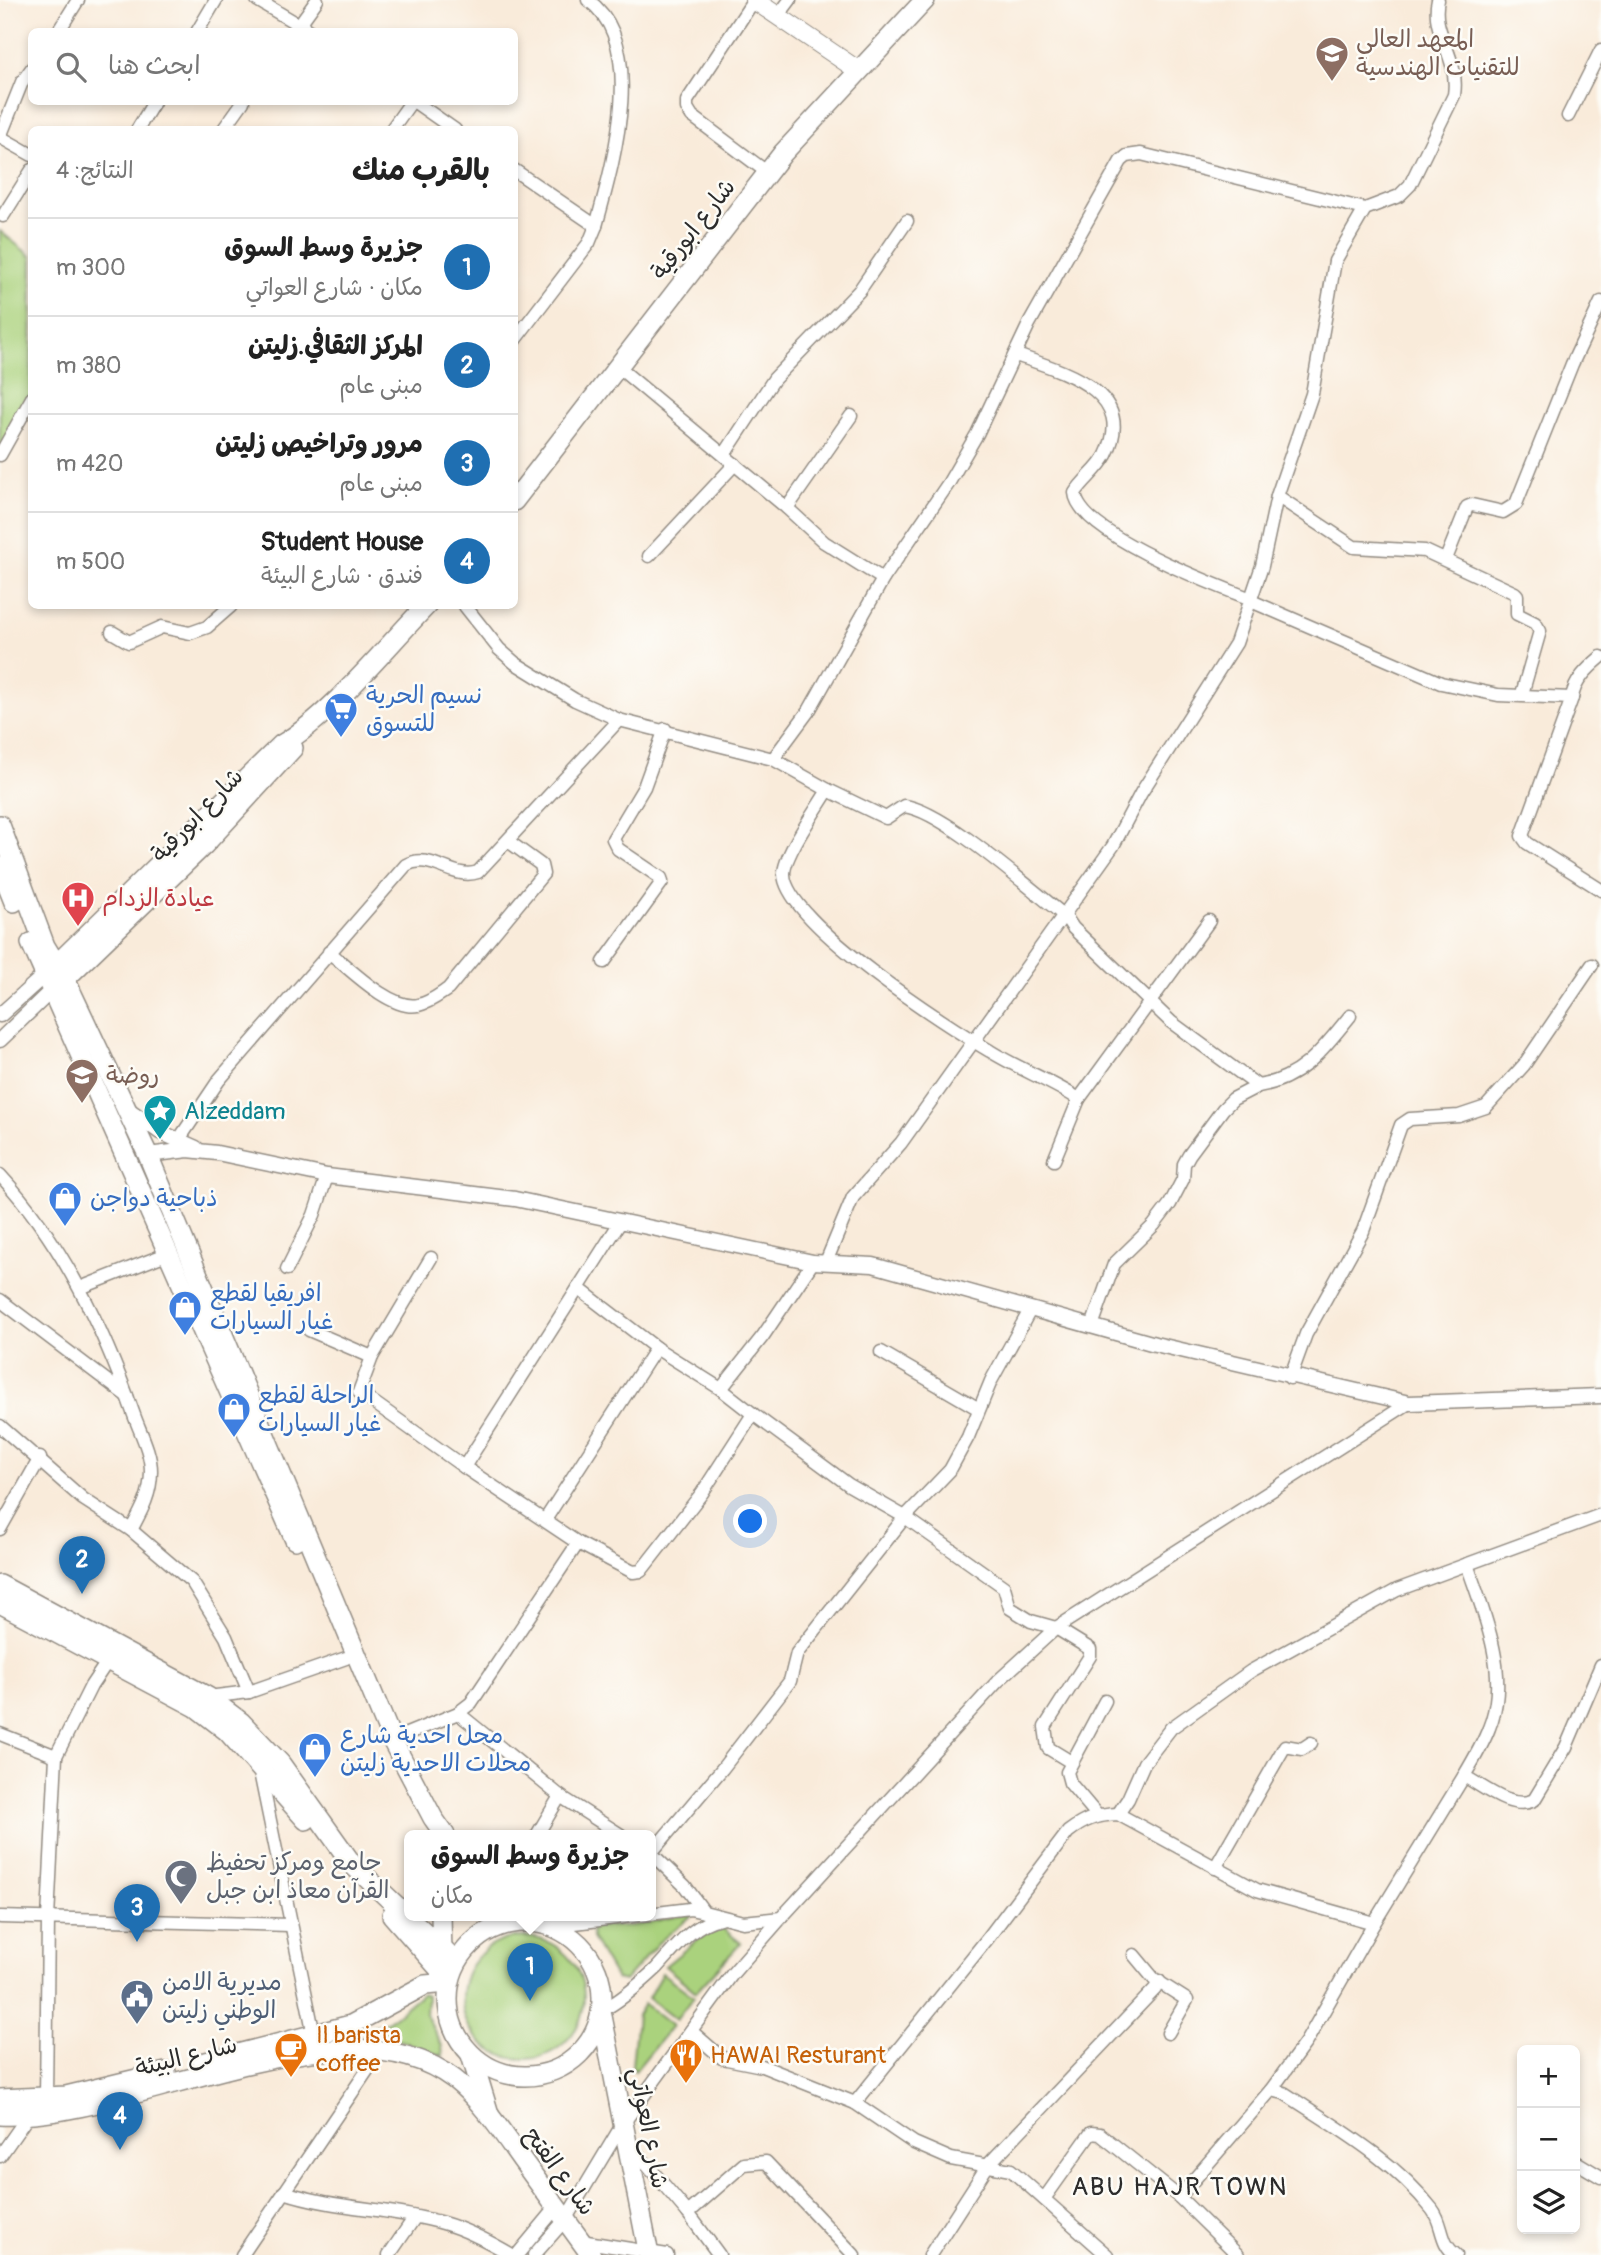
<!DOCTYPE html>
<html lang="ar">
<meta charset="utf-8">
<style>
body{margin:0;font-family:Pangolin,"Playpen Sans Arabic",sans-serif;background:#f6f6f6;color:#222;direction:rtl}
.controls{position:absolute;right:21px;bottom:21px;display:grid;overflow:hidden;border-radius:10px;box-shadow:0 4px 10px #0003}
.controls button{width:63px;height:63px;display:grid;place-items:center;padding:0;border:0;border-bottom:2px solid #e0e0e0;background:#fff;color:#222;font:35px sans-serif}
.you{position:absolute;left:751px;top:1522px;width:24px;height:24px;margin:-18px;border:5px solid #fff;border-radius:50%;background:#1a73e8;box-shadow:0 0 0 10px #1a73e833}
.badge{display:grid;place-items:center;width:46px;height:46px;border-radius:50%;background:#1f6fb2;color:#fff;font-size:23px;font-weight:700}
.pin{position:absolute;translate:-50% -58px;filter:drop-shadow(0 2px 4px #0008)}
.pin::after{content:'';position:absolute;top:37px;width:24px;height:21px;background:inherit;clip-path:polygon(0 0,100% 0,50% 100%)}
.popup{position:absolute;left:404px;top:1830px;width:252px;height:91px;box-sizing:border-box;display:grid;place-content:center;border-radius:10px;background:#fff;filter:drop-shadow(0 2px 5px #0005);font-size:23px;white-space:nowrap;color:#767676}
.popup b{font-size:26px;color:#222}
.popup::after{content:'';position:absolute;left:50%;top:100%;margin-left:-14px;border:14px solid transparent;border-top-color:#fff}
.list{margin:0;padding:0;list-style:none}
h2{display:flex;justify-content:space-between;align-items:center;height:91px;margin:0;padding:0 28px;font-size:30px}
h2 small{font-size:23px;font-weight:400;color:#767676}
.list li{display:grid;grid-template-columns:46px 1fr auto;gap:21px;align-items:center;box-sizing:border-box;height:98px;padding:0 28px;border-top:2px solid #e0e0e0}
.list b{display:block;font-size:26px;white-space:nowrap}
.list p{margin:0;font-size:23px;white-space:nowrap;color:#767676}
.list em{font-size:23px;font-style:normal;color:#767676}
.icon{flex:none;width:38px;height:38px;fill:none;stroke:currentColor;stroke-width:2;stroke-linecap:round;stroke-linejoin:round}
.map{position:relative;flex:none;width:1601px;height:2255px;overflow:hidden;direction:ltr}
.search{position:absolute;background:#fff;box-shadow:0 4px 10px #0003;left:28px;top:28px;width:490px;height:77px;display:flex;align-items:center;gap:18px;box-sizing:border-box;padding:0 24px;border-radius:10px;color:#767676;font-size:26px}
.panel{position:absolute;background:#fff;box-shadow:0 4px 10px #0003;left:28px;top:126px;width:490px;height:483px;border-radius:10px;direction:rtl}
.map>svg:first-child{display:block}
.green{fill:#aad27d;stroke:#6a7e54;stroke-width:2}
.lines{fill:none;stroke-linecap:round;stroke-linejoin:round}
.minor-casing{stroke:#928b82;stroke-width:15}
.tertiary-casing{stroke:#928b82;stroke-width:17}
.secondary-casing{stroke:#928b82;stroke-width:20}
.primary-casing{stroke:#928b82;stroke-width:22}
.minor{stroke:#fff;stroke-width:12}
.tertiary{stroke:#fff;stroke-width:14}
.secondary{stroke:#fff;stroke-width:18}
.primary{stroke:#fff;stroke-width:19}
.labels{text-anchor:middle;stroke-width:5;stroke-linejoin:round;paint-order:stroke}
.education-label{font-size:24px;fill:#785e54;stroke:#fdfcf7;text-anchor:start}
.street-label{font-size:24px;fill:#2b2b2b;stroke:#fdfcf7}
.shop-label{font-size:24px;fill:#366cbe;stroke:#fdfcf7;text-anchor:start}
.health-label{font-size:24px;fill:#be3a42;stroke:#fdfcf7;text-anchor:start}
.culture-label{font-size:24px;fill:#0d838f;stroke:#fdfcf7;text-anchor:start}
.worship-label{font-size:24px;fill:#5b616d;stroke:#fdfcf7;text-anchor:start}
.service-label{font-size:24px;fill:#4e5e75;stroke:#fdfcf7;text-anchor:start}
.food-label{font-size:24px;fill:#c56008;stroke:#fdfcf7;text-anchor:start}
.neighbourhood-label{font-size:26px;letter-spacing:2px;fill:#2b2b2b;stroke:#fdfcf7}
</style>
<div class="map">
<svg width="1601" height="2255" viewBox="0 0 1601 2255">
<rect width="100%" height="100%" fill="#fdfcf7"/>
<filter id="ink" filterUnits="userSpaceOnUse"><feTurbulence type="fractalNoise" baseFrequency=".0143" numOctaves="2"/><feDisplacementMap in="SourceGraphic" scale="14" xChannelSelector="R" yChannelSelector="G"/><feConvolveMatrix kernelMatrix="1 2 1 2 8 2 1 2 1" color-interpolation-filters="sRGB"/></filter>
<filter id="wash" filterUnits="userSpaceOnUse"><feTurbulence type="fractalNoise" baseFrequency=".00686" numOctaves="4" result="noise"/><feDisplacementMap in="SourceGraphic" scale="28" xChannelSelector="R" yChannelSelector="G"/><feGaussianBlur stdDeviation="1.57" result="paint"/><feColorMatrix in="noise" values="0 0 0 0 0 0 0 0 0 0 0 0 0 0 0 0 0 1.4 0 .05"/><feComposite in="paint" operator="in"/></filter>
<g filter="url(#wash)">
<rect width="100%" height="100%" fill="#f9ebda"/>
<!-- green -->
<g class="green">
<polygon points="0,231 32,257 31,394 0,453"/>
<polygon points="695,1913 658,1943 625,1981 616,1979 592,1938 591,1926 631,1926"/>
<polygon points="721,1927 741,1943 696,1992 665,1966 698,1939"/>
<circle cx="523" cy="1998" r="61"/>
<polygon points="662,1973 694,1997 676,2020 648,1998"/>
<polygon points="422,1993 427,1996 426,2015 442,2046 443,2056 376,2032 372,2027 389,2021"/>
<polygon points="644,2004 672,2026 635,2071 632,2066 637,2015"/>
</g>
</g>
<g filter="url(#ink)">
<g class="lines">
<defs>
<g id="minor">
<polyline points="257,0 311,32"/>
<polyline points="754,0 687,101 687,108 692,116 768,173"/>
<polyline points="778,16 790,0"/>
<polyline points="58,32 78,0"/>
<polyline points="197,32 216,0"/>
<polyline points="294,32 317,0"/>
<polyline points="415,102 455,130"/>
<polyline points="1568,116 1601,50"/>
<polyline points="137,130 154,102"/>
<polyline points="223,130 243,102"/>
<polyline points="391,130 411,102"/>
<polyline points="0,137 22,82 32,68"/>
<polyline points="0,137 32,155"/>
<path d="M514,170L596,226C612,167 649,44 588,0"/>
<polyline points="3,216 32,170"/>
<polyline points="514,341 589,243 596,226"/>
<path d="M1016,355C1062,371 1138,391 1106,455C1098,470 1084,479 1075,493C1078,533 1215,585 1251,599"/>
<polyline points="618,367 787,508 851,416"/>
<polyline points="0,455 32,398"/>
<polyline points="724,455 774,379 859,291 907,221"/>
<polyline points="1277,496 1354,547 1425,551 1515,593 1517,595 1517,614 1535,623 1540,631 1522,694"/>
<polyline points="787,508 824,542 883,579"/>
<polyline points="649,556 735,464"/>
<polyline points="1446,559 1467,507 1472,505 1503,512 1516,504 1572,364 1601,302"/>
<polyline points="1251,601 1441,683 1498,695 1572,698 1522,836 1527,843 1601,890"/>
<path d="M465,606L499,649L515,663L575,700L619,720L773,759L828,790C817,809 784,854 784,874C785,922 949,1027 990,1051C1019,1069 1051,1081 1079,1099L1054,1160"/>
<polyline points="112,632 129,642 162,627 190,633 207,627 231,606"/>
<path d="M1572,698C1574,681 1588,668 1601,657"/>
<polyline points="773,759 810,709 883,579 948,484 977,434 1029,324 1121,161 1127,156 1141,154 1365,209"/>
<path d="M828,790L886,818L904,806C943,810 1031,890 1065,916L1073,928L1171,1022L1258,1086C1302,1079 1323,1049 1350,1016"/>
<path d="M329,952C349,968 391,1011 418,1005C429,1003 439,995 448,989L543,874L541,865L508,841"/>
<polyline points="604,962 662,882 661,878 618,849 613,839 644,787 665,729"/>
<polyline points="1079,1099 1209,921"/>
<path d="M178,1141L219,1080L406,865C431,851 453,881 478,872L619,720"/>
<path d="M0,1175C63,1243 103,1328 134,1415C140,1432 151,1452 151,1471C151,1494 142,1510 131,1530"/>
<polyline points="431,1258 372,1357 359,1392 464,1467"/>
<path d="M826,1262L853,1197L901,1143L1113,846L1141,793L1236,643L1262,566L1277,496L1312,394L1335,261L1365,209L1399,196L1410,185L1454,95C1460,56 1430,33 1438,0"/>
<polyline points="287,1269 314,1215 327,1176"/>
<polyline points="80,1288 169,1253"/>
<polyline points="578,1288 656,1348"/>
<polyline points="0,1300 127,1396"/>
<polyline points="1030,1310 991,1381 968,1437 950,1470 905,1517 797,1653 790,1681 722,1769 651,1853 685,1886 704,1912 743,1922 781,1918 998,1681 1056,1628 1409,1403"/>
<polyline points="1092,1326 1114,1264 1154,1225 1170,1204 1183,1179 1184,1164 1189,1155 1223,1109 1233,1099 1258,1086"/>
<polyline points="309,1330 372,1357"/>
<polyline points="881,1352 979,1409"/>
<polyline points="1290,1378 1306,1334 1363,1231 1401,1125 1410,1119 1459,1116 1486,1107 1524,1065 1592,965"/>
<polyline points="721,1389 763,1336 813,1262"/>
<polyline points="753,1414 849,1485 905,1517 1004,1587 1010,1608 1031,1621 1056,1628 1090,1649 1090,1656 1045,1727 1048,1748 1071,1762"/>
<polyline points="0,1426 83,1499 131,1530 192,1582 226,1637 249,1692"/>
<polyline points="545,1520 656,1348 721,1389 753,1414 702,1493 641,1571 633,1572 578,1543"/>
<polyline points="0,1529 40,1458"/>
<polyline points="208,1697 249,1692 346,1658"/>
<polyline points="458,1713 560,1796 621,1835"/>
<polyline points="0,1734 56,1756"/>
<polyline points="392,1740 458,1713 471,1703 578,1543 464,1467 621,1221"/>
<polyline points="260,1772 314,2035"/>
<path d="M1464,1776C1473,1761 1483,1744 1489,1728C1511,1674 1484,1615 1467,1564"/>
<polyline points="1118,1814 1128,1799 1144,1763 1171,1728 1251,1671 1397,1590 1601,1515"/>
<polyline points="1097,1815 1070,1783 1067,1772 1105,1701"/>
<polyline points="537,1835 560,1796"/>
<polyline points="1215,1868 1285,1746 1302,1749 1311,1743"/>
<polyline points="0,1917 290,1925"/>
<polyline points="550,1926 690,1909 704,1912"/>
<polyline points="1134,1955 1154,1979 1187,2000 1168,2033"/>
<path d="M601,2011C622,2000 640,1984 657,1968C676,1948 691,1925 720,1918"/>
<polyline points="691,2031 722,2058 762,2066 855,2103 914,2143 951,2159 1011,2170 1107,2255"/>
<path d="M1271,2090L1284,2093C1336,2127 1393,2159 1432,2209C1444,2224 1439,2243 1456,2255"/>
<polyline points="46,2099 48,1919 56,1756 91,1686 107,1662"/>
<path d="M855,2103L988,1938L1068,1832C1085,1819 1097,1815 1118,1814L1257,1890L1374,1923L1464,1776C1484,1787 1512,1811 1534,1800L1566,1747L1601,1665"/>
<polyline points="629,2144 688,2213 719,2255"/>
<polyline points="0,2156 28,2116"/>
<polyline points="1576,2162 1601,2177"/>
<path d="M284,2192C336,2209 391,2208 443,2223C468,2230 490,2242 512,2255"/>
<polyline points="1179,2197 1271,2090 1306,2042 1374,1923"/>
<polyline points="1044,2199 1091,2133 1100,2134 1179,2197 1238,2255"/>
<polyline points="688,2213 744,2164 766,2162 854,2255"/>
<polyline points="581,2241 667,2255"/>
<polyline points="242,2255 381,2050"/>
<polyline points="389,2255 415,2217"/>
<polyline points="517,2255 556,2208"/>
<polyline points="534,2255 565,2220 622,2125 733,1973 781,1918"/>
<polyline points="930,2255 988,2165 1155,1989 1159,1981"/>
</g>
<g id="tertiary">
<polyline points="0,1015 50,970"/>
<polyline points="0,1040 57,985"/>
<polyline points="129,1110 160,1132 196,1148"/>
<polyline points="148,1155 188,1150 217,1153 327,1176 515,1199 813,1262 873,1265 1155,1344 1409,1403 1601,1396"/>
</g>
<polyline id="secondary" points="754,0 859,71"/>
<g id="primary">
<polyline points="514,501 783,153 925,0"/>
<polyline points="0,825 45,946 65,979 148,1155 392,1740 433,1818 445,1835"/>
<polyline points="0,867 14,902"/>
<polyline points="31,943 295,1540"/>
<path d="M56,965L281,745C333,714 384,649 426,606"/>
<polyline points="65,979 204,845 293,748"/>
<polyline points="0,1585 208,1697 241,1722 280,1763 352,1864 456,1962"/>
<polyline points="0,1603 196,1707 227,1731 306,1820"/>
<polyline points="392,1915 449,1980"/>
<polyline points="441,1915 442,1953"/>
<circle cx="525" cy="1999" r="77"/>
<polyline points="602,2016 649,2255"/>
<polyline points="471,2055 489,2114"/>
<polyline points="202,2063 351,2025 425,1985 449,1983"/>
<polyline points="0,2099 66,2096 166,2072"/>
<path d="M0,2115C132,2121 341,1993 454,2079C482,2101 502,2132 522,2160C545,2192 568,2223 591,2255"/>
</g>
</defs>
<!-- minor casing -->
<use href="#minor" class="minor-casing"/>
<!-- tertiary casing -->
<use href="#tertiary" class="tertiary-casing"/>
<!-- secondary casing -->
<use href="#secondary" class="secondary-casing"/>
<!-- primary casing -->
<use href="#primary" class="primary-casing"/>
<!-- minor -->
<use href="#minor" class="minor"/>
<!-- tertiary -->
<use href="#tertiary" class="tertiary"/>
<!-- secondary -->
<use href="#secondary" class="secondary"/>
<!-- primary -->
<use href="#primary" class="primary"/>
</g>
</g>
<!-- icons -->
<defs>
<symbol id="university-pin" viewBox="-11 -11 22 30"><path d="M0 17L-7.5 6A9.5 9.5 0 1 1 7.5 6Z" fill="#8d6e63" stroke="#fdfcf7"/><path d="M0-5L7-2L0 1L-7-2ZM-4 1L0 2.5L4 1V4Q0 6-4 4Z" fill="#fff"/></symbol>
<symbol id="supermarket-pin" viewBox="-11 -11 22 30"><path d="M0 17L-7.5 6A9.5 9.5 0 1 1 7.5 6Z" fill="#3f7fe0" stroke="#fdfcf7"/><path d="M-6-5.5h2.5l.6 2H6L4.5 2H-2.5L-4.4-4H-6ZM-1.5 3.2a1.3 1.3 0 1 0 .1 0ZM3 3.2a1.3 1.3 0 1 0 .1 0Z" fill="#fff"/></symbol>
<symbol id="hospital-pin" viewBox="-11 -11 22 30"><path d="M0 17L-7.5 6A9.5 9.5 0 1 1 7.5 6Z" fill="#e0444e" stroke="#fdfcf7"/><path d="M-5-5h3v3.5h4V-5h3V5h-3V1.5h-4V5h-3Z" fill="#fff"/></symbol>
<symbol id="school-pin" viewBox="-11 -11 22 30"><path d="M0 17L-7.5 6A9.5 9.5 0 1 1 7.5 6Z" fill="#8d6e63" stroke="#fdfcf7"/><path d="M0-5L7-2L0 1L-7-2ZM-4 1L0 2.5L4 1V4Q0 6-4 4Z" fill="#fff"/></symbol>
<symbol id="sight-pin" viewBox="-11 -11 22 30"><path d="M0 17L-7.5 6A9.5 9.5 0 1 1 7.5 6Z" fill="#0f9aa8" stroke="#fdfcf7"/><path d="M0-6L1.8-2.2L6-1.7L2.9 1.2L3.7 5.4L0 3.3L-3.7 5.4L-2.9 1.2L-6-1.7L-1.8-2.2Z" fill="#fff"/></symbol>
<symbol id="shop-pin" viewBox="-11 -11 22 30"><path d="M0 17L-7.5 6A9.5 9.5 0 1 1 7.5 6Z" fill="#3f7fe0" stroke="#fdfcf7"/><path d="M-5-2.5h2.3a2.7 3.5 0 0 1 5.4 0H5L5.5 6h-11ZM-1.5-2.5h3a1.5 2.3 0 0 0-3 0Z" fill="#fff"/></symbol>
<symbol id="mosque-pin" viewBox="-11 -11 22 30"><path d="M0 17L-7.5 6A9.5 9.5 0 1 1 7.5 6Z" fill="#6b7280" stroke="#fdfcf7"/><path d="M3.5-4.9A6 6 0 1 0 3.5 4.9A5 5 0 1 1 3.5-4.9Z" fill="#fff"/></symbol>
<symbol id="civic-pin" viewBox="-11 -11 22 30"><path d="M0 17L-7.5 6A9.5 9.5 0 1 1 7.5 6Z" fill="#5c6f8a" stroke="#fdfcf7"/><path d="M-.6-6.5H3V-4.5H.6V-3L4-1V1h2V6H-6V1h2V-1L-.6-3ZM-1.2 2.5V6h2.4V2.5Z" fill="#fff"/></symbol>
<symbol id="cafe-pin" viewBox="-11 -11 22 30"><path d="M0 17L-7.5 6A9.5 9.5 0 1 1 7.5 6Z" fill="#e8710a" stroke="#fdfcf7"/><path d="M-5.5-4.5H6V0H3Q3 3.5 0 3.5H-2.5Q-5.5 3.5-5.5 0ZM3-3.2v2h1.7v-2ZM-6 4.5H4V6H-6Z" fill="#fff"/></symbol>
<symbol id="restaurant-pin" viewBox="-11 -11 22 30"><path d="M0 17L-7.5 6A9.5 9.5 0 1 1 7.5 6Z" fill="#e8710a" stroke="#fdfcf7"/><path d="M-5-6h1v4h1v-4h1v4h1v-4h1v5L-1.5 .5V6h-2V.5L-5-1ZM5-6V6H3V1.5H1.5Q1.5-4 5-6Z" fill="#fff"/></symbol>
</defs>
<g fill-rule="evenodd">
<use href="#university-pin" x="1313" y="34" width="38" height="52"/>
<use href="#supermarket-pin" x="322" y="690" width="38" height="52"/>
<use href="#hospital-pin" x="59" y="879" width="38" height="52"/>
<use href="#school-pin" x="63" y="1056" width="38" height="52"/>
<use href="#sight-pin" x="141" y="1092" width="38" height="52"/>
<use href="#shop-pin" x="46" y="1179" width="38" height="52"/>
<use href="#shop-pin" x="166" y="1288" width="38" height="52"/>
<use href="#shop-pin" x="215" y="1390" width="38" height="52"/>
<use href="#shop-pin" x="296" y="1730" width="38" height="52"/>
<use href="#mosque-pin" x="162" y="1857" width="38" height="52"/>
<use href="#civic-pin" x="118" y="1977" width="38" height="52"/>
<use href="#cafe-pin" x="272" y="2030" width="38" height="52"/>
<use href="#restaurant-pin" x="667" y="2036" width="38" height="52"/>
</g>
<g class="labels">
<!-- education labels -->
<g class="education-label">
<text x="1356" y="47">المعهد العالي<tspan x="1356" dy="28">للتقنيات الهندسية</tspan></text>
<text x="106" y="1083">روضة</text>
</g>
<!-- street labels -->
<g class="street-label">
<text transform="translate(693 229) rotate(-52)" y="8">شارع ابورقية</text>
<text transform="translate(197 815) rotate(-46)" y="8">شارع ابورقية</text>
<text transform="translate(186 2056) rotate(-14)" y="8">شارع البيئة</text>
<text transform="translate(649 2128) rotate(79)" y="8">شارع العواتي</text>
<text transform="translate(560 2171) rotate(54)" y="8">شارع الفتح</text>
</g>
<!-- shop labels -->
<g class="shop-label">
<text x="366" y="703">نسيم الحرية<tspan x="366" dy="28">للتسوق</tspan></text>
<text x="90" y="1206">ذباحية دواجن</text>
<text x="210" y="1301">افريقيا لقطع<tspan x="210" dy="28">غيار السيارات</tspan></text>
<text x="258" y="1403">الراحلة لقطع<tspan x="258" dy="28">غيار السيارات</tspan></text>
<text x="340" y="1743">محل احدية شارع<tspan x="340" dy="28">محلات الاحدية زليتن</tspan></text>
</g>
<!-- health labels -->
<g class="health-label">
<text x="102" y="906">عيادة الزدام</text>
</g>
<!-- culture labels -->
<g class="culture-label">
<text x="184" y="1119">Alzeddam</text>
</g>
<!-- worship labels -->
<g class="worship-label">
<text x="206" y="1870">جامع ومركز تحفيظ<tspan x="206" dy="28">القرآن معاذ ابن جبل</tspan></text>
</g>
<!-- service labels -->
<g class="service-label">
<text x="162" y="1990">مديرية الامن<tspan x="162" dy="28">الوطني زليتن</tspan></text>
</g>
<!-- food labels -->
<g class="food-label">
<text x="316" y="2043">Il barista<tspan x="316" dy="28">coffee</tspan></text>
<text x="710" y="2063">HAWAI Resturant</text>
</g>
<!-- neighbourhood labels -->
<g class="neighbourhood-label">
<text x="1180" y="2195">ABU HAJR TOWN</text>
</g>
</g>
</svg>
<div class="controls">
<button>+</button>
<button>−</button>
<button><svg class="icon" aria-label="layers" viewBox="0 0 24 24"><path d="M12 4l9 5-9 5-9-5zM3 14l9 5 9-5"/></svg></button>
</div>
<div class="you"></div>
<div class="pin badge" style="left:530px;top:2001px">1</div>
<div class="popup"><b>جزيرة وسط السوق</b>مكان</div>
<div class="pin badge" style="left:82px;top:1594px">2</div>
<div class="pin badge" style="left:137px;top:1942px">3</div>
<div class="pin badge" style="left:120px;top:2150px">4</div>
<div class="search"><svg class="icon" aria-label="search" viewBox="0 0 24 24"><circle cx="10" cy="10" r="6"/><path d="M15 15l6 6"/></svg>ابحث هنا</div>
<section class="panel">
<h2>بالقرب منك<small>النتائج: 4</small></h2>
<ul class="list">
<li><span class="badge">1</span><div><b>جزيرة وسط السوق</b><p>مكان · شارع العواتي</p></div><em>300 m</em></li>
<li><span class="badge">2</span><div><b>المركز الثقافي.زليتن</b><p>مبنى عام</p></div><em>380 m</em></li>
<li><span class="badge">3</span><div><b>مرور وتراخيص زليتن</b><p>مبنى عام</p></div><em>420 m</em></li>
<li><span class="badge">4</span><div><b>Student House</b><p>فندق · شارع البيئة</p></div><em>500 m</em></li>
</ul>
</section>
</div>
